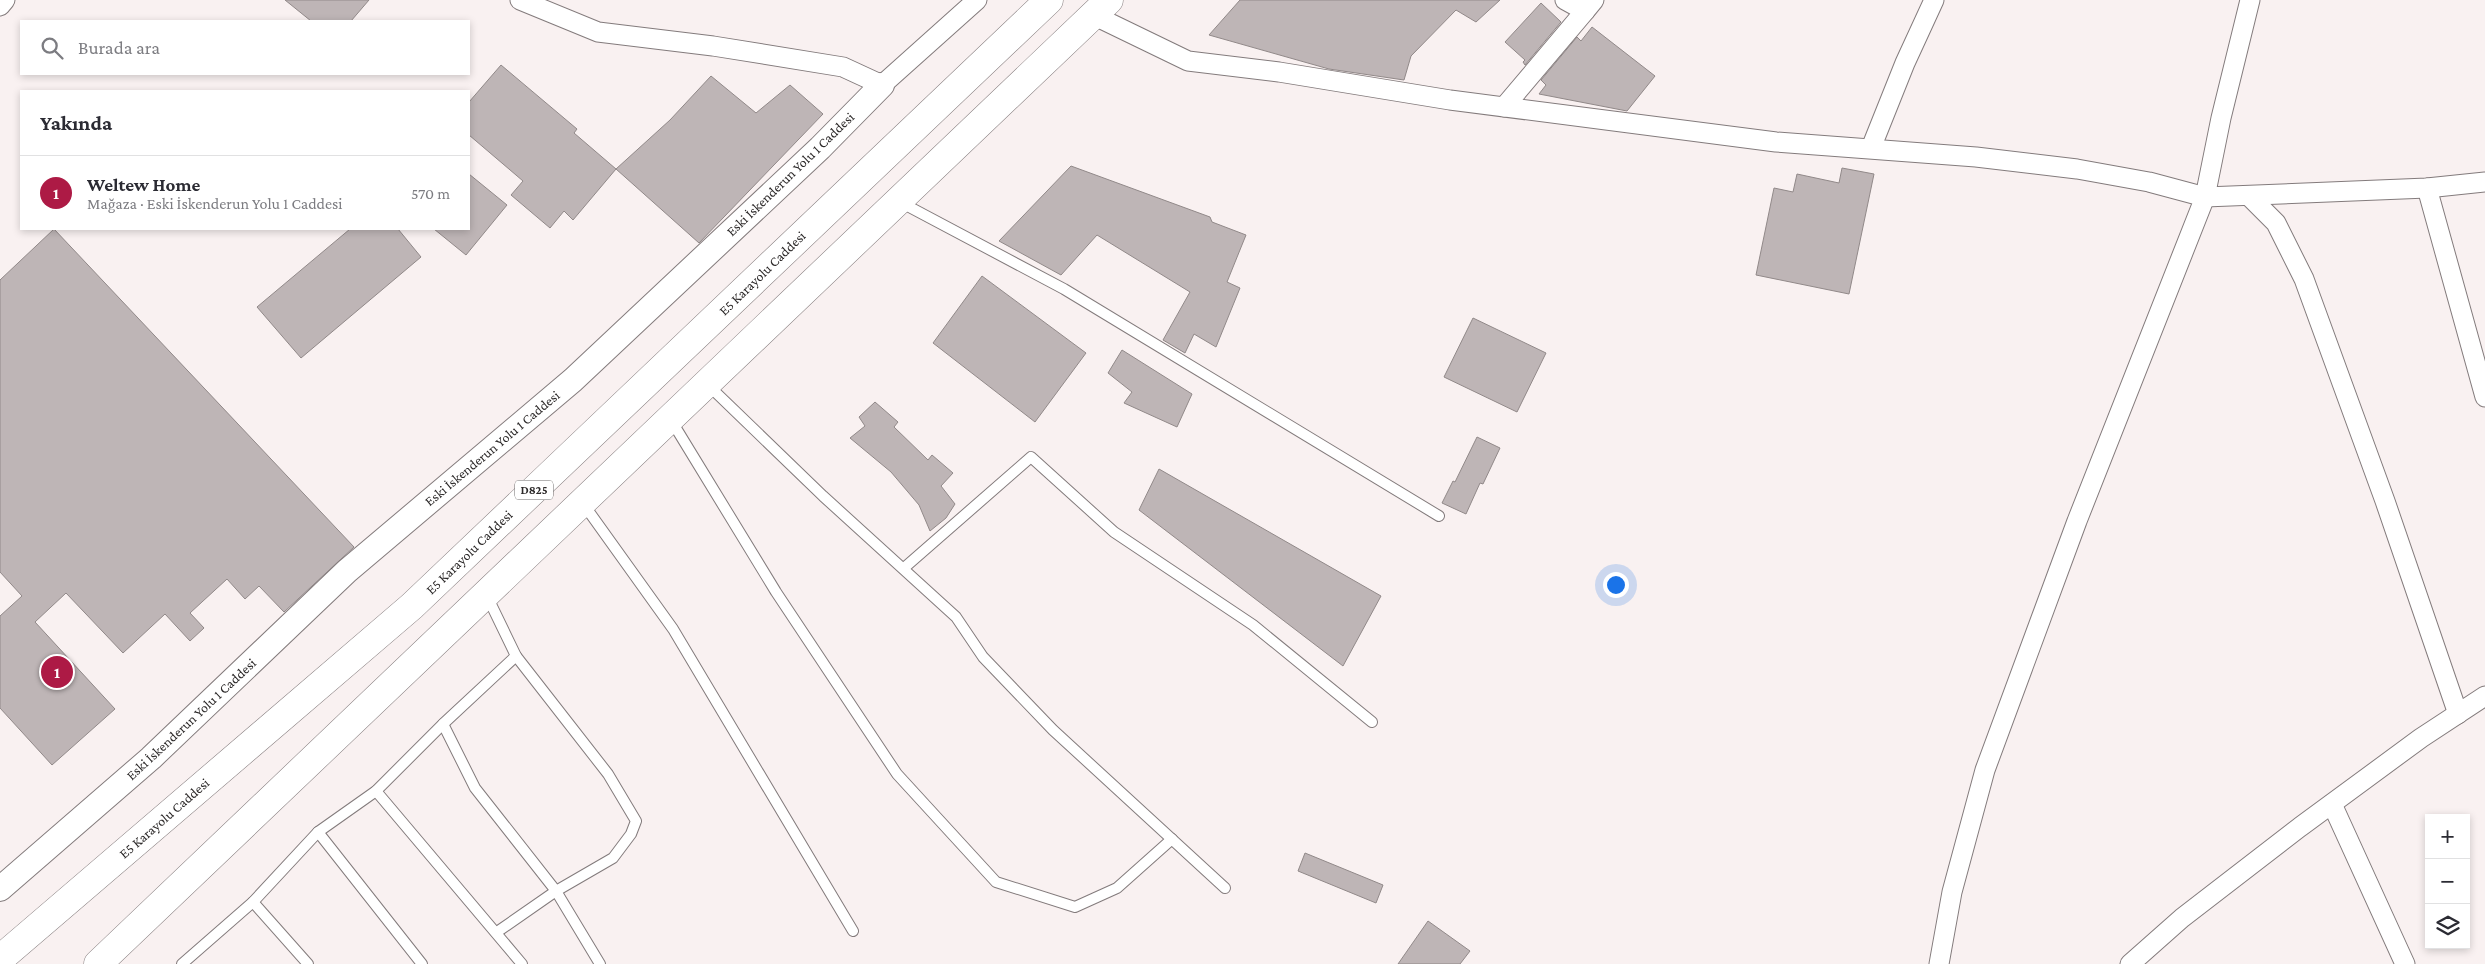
<!DOCTYPE html>
<html lang="tr">
<meta charset="utf-8">
<style>
body{margin:0;font-family:"Crimson Pro",serif;background:#f2f2f3;color:#2b2b33}
.controls{position:absolute;right:15px;bottom:15px;display:grid;overflow:hidden;border-radius:0px;box-shadow:0 2px 8px #0003}
.controls button{width:45px;height:45px;display:grid;place-items:center;padding:0;border:0;border-bottom:1px solid #e1e1e2;background:#fff;color:#2b2b33;font:25px sans-serif}
.you{position:absolute;left:1615px;top:584px;width:18px;height:18px;margin:-12px;border:4px solid #fff;border-radius:50%;background:#1a73e8;box-shadow:0 0 0 8px #1a73e833}
.badge{display:grid;place-items:center;width:32px;height:32px;border-radius:50%;background:#ad1a45;color:#fff;font-size:16px;font-weight:700}
.pin{position:absolute;translate:-50% -50%;border:2px solid #fff;box-shadow:0 1px 5px #0006}
.list{margin:0;padding:0;list-style:none}
h2{display:flex;justify-content:space-between;align-items:center;height:65px;margin:0;padding:0 20px;font-size:21px}
h2 small{font-size:16px;font-weight:400;color:#7c7c81}
.list li{display:grid;grid-template-columns:32px 1fr auto;gap:15px;align-items:center;box-sizing:border-box;height:75px;padding:0 20px;border-top:1px solid #e1e1e2}
.list b{display:block;font-size:19px;white-space:nowrap}
.list p{margin:0;font-size:16px;white-space:nowrap;color:#7c7c81}
.list em{font-size:16px;font-style:normal;color:#7c7c81}
.icon{flex:none;width:28px;height:28px;fill:none;stroke:currentColor;stroke-width:2;stroke-linecap:round;stroke-linejoin:round}
.map{position:relative;flex:none;width:2485px;height:964px;overflow:hidden}
.search{position:absolute;background:#fff;box-shadow:0 2px 8px #0003;left:20px;top:20px;width:450px;height:55px;display:flex;align-items:center;gap:12px;box-sizing:border-box;padding:0 18px;border-radius:0px;color:#7c7c81;font-size:19px}
.panel{position:absolute;background:#fff;box-shadow:0 2px 8px #0003;left:20px;top:90px;width:450px;height:140px;border-radius:0px}
.map>svg:first-child{display:block}
.building{fill:#beb5b6;stroke:#918989}
.lines{fill:none;stroke-linecap:round;stroke-linejoin:round}
.service-casing{stroke:#837b7c;stroke-width:12}
.minor-casing{stroke:#837b7c;stroke-width:21}
.tertiary-casing{stroke:#837b7c;stroke-width:26}
.trunk-casing{stroke:#837b7c;stroke-width:29}
.service{stroke:#fff;stroke-width:10}
.minor{stroke:#fff;stroke-width:19}
.tertiary{stroke:#fff;stroke-width:24}
.trunk{stroke:#fff;stroke-width:28}
.labels{text-anchor:middle;stroke-width:4;stroke-linejoin:round;paint-order:stroke}
.shield{fill:#fff;stroke:#6b6969;stroke-width:1}
.shield-label{font-size:12px;font-weight:bold;fill:#2c2929}
.street-label{font-size:14px;fill:#2c2929;stroke:#fff}
</style>
<div class="map">
<svg width="2485" height="964" viewBox="0 0 2485 964">
<rect width="100%" height="100%" fill="#f9f1f1"/>
<!-- building -->
<g class="building">
<polygon points="285,0 369,0 351,21 311,21"/>
<polygon points="1240,0 1500,0 1476,22 1456,10 1411,56 1404,80 1329,69 1209,35"/>
<polygon points="1541,3 1561,22 1525,65 1523,62 1525,60 1505,42"/>
<polygon points="1592,27 1655,76 1627,111 1539,94 1546,85 1541,80 1577,37 1581,41"/>
<polygon points="501,65 577,129 574,133 616,169 573,220 564,211 550,228 511,195 523,181 469,135 469,102"/>
<polygon points="711,76 756,113 790,85 823,114 699,243 616,169 670,120"/>
<polygon points="1071,166 1210,217 1212,222 1246,235 1227,282 1240,288 1216,347 1194,334 1185,353 1163,340 1190,292 1097,235 1061,275 999,241"/>
<polygon points="1842,168 1874,174 1849,294 1756,275 1774,188 1793,192 1797,174 1839,183"/>
<polygon points="469,174 507,205 466,255 434,229 469,229"/>
<polygon points="54,229 354,547 284,612 259,586 245,599 227,579 190,613 204,628 190,641 165,614 123,653 66,593 35,622 115,709 52,765 0,708 0,616 22,596 0,572 0,280"/>
<polygon points="350,229 398,229 421,257 301,358 257,307"/>
<polygon points="982,276 1086,353 1035,422 933,343"/>
<polygon points="1473,318 1546,353 1517,412 1444,377"/>
<polygon points="1122,350 1192,394 1177,427 1124,403 1132,392 1108,373"/>
<polygon points="875,402 898,422 894,427 928,460 932,455 953,473 941,486 955,504 946,518 930,531 919,505 891,472 850,438 865,426 859,417"/>
<polygon points="1477,437 1500,448 1483,484 1480,483 1466,514 1442,503 1453,481 1455,482"/>
<polygon points="1159,469 1381,596 1343,666 1139,510"/>
<polygon points="1305,853 1383,885 1376,903 1298,871"/>
<polygon points="1428,921 1470,951 1460,964 1398,964"/>
</g>
<g class="lines">
<defs>
<g id="service">
<polyline points="900,202 1064,289 1439,516"/>
<polyline points="707,384 823,496 956,617 983,657 1053,730 1225,888"/>
<polyline points="671,420 776,592 897,774 996,882 1075,907 1117,888 1172,839"/>
<polyline points="582,502 673,629 853,931"/>
<polyline points="904,568 1031,457 1114,532 1253,625 1372,722"/>
<polyline points="443,724 475,788 556,891 600,964"/>
<polyline points="376,791 522,964"/>
<polyline points="318,832 422,964"/>
<polyline points="253,902 308,964"/>
<polyline points="497,932 556,891 613,858 631,834 636,821 608,774 516,656"/>
<polyline points="182,964 253,902 318,832 376,791 443,724 516,656 487,596"/>
</g>
<g id="minor">
<polyline points="520,0 598,32 713,46 843,67 882,85 977,0"/>
<polyline points="1565,0 1585,11 1594,0"/>
<polyline points="0,6 5,0"/>
<polyline points="1093,15 1188,61 1279,72 1450,100 1776,142 1976,157 2077,169 2149,182 2205,197 2427,188 2485,182"/>
<polyline points="1504,107 1585,11"/>
<polyline points="1871,148 1905,63 1934,0"/>
<polyline points="2427,188 2485,397"/>
<polyline points="2249,196 2276,223 2304,279 2385,501 2458,714"/>
<polyline points="2332,804 2405,964"/>
<polyline points="1939,964 1952,892 1985,770 2077,521 2205,197 2221,118 2250,0"/>
<polyline points="2130,964 2182,918 2300,827 2421,738 2485,696"/>
</g>
<polyline id="tertiary" points="0,889 151,758 347,571 573,380 820,148 882,85"/>
<g id="trunk">
<polyline points="0,959 412,606 1049,0"/>
<polyline points="98,964 1109,0"/>
</g>
</defs>
<!-- service casing -->
<use href="#service" class="service-casing"/>
<!-- minor casing -->
<use href="#minor" class="minor-casing"/>
<!-- tertiary casing -->
<use href="#tertiary" class="tertiary-casing"/>
<!-- trunk casing -->
<use href="#trunk" class="trunk-casing"/>
<!-- service -->
<use href="#service" class="service"/>
<!-- minor -->
<use href="#minor" class="minor"/>
<!-- tertiary -->
<use href="#tertiary" class="tertiary"/>
<!-- trunk -->
<use href="#trunk" class="trunk"/>
</g>
<g class="labels">
<!-- shield labels -->
<rect class="shield" x="515" y="480.5" width="38" height="19" rx="4"/>
<g class="shield-label">
<text x="534" y="494">D825</text>
</g>
<!-- street labels -->
<g class="street-label">
<text transform="translate(790 174) rotate(-44)" y="5">Eski İskenderun Yolu 1 Caddesi</text>
<text transform="translate(762 273) rotate(-44)" y="5">E5 Karayolu Caddesi</text>
<text transform="translate(492 448) rotate(-40)" y="5">Eski İskenderun Yolu 1 Caddesi</text>
<text transform="translate(469 552) rotate(-44)" y="5">E5 Karayolu Caddesi</text>
<text transform="translate(191 719) rotate(-43)" y="5">Eski İskenderun Yolu 1 Caddesi</text>
<text transform="translate(164 818) rotate(-41)" y="5">E5 Karayolu Caddesi</text>
</g>
</g>
</svg>
<div class="controls">
<button>+</button>
<button>−</button>
<button><svg class="icon" aria-label="layers" viewBox="0 0 24 24"><path d="M12 4l9 5-9 5-9-5zM3 14l9 5 9-5"/></svg></button>
</div>
<div class="you"></div>
<div class="pin badge" style="left:57px;top:672px">1</div>
<div class="search"><svg class="icon" aria-label="search" viewBox="0 0 24 24"><circle cx="10" cy="10" r="6"/><path d="M15 15l6 6"/></svg>Burada ara</div>
<section class="panel">
<h2>Yakında<small></small></h2>
<ul class="list">
<li><span class="badge">1</span><div><b>Weltew Home</b><p>Mağaza · Eski İskenderun Yolu 1 Caddesi</p></div><em>570 m</em></li>
</ul>
</section>
</div>
